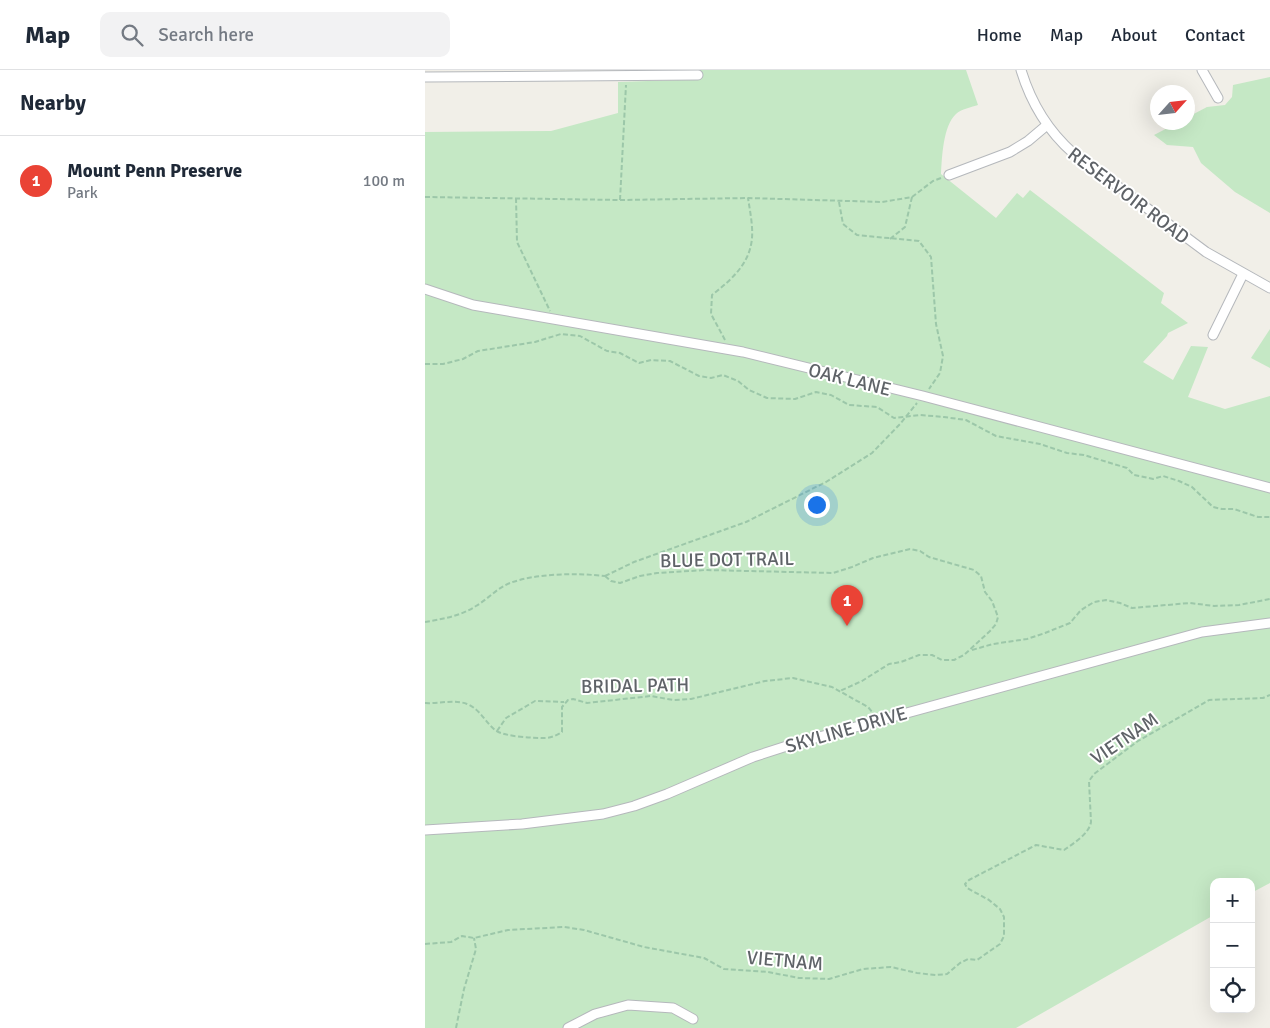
<!DOCTYPE html>
<meta charset="utf-8">
<style>
body{margin:0;font-family:Signika,sans-serif;background:#f2f2f3;color:#1f2937}
.controls{position:absolute;right:15px;bottom:15px;display:grid;overflow:hidden;border-radius:10px;box-shadow:0 5px 20px #0002}
.controls button{width:45px;height:45px;display:grid;place-items:center;padding:0;border:0;border-bottom:1px solid #e0e1e3;background:#fff;color:#1f2937;font:25px sans-serif}
.compass{position:absolute;left:725px;top:15px;width:45px;height:45px;border-radius:50%;background:#fff;box-shadow:0 5px 20px #0002;rotate:63deg}
.you{position:absolute;left:391px;top:434px;width:18px;height:18px;margin:-12px;border:4px solid #fff;border-radius:50%;background:#1a73e8;box-shadow:0 0 0 8px #1a73e833}
.badge{display:grid;place-items:center;width:32px;height:32px;border-radius:50%;background:#ea4335;color:#fff;font-size:16px;font-weight:700}
.pin{position:absolute;translate:-50% -41px;filter:drop-shadow(0 1px 2px #0008)}
.pin::after{content:'';position:absolute;top:26px;width:18px;height:15px;background:inherit;clip-path:polygon(0 0,100% 0,50% 100%)}
.list{margin:0;padding:0;list-style:none}
h2{display:flex;justify-content:space-between;align-items:center;height:65px;margin:0;padding:0 20px;font-size:21px}
h2 small{font-size:16px;font-weight:400;color:#747a83}
.list li{display:grid;grid-template-columns:32px 1fr auto;gap:15px;align-items:center;box-sizing:border-box;height:90px;padding:0 20px;border-top:1px solid #e0e1e3}
.list b{display:block;font-size:19px;white-space:nowrap}
.list p{margin:0;font-size:16px;white-space:nowrap;color:#747a83}
.list em{font-size:16px;font-style:normal;color:#747a83}
.icon{flex:none;width:28px;height:28px;fill:none;stroke:currentColor;stroke-width:2;stroke-linecap:round;stroke-linejoin:round}
.map{position:relative;flex:none;width:845px;height:958px;overflow:hidden}
header{display:flex;align-items:center;gap:30px;box-sizing:border-box;height:70px;padding:0 25px;background:#fff;border-bottom:1px solid #e0e1e3}
header strong{font-size:24px}
nav{display:flex;gap:28px;margin-inline-start:auto;font-size:18px}
.search{width:350px;height:45px;background:#f2f2f3;display:flex;align-items:center;gap:12px;box-sizing:border-box;padding:0 18px;border-radius:10px;color:#747a83;font-size:19px}
main{display:flex}
aside{flex:1;background:#fff}
.map>svg:first-child{display:block}
.green{fill:#c5e8c5}
.lines{fill:none;stroke-linecap:round;stroke-linejoin:round}
.street-casing{stroke:#b5b8bc;stroke-width:11}
.path{stroke:#9cc7a9;stroke-width:2;stroke-dasharray:5 2.5;stroke-linecap:butt}
.street{stroke:#fff;stroke-width:9}
.labels{text-anchor:middle;stroke-width:4;stroke-linejoin:round;paint-order:stroke}
.street-label{font-size:19px;fill:#5f6368;stroke:#fff}
</style>
<header>
<strong>Map</strong>
<div class="search"><svg class="icon" aria-label="search" viewBox="0 0 24 24"><circle cx="10" cy="10" r="6"/><path d="M15 15l6 6"/></svg>Search here</div>
<nav><a>Home</a><a>Map</a><a>About</a><a>Contact</a></nav>
</header>
<main>
<aside>
<h2>Nearby<small></small></h2>
<ul class="list">
<li><span class="badge">1</span><div><b>Mount Penn Preserve</b><p>Park</p></div><em>100 m</em></li>
</ul>
</aside>
<div class="map">
<svg width="845" height="958" viewBox="0 0 845 958">
<rect width="100%" height="100%" fill="#f1efe8"/>
<!-- green -->
<g class="green">
<path d="M252,0H541L553,35C547,37 536,39 531,44C518,56 517,87 516,104L571,148L592,123L598,128L605,120L739,223L736,233L763,253L743,263L742,266L718,292L748,310L766,276L783,277L763,327L800,339L845,326V813L826,823V812H789V845L591,958H0V62L126,61L193,43V12L253,10Z"/>
<polygon points="845,7 845,143 810,122 776,93 768,77 742,75 729,65 752,53 762,52 763,47 782,37 800,35 807,27 808,15"/>
<polygon points="845,259 845,298 826,288"/>
</g>
<g class="lines">
<defs>
<g id="street">
<path d="M596,0C606,33 622,60 648,83L781,182L845,218"/>
<polyline points="777,0 793,28"/>
<polyline points="0,7 273,5"/>
<polyline points="524,105 585,82 603,71 622,55"/>
<polyline points="0,219 48,235 318,282 498,326 845,418"/>
<polyline points="788,265 818,204"/>
<polyline points="0,760 97,754 178,744 209,736 242,724 328,687 365,675 777,562 845,553"/>
<polyline points="143,958 170,944 203,935 248,938 268,949"/>
</g>
</defs>
<!-- street casing -->
<use href="#street" class="street-casing"/>
<!-- path -->
<g class="path">
<polyline points="0,127 195,130 323,128 457,132 487,127 508,111 516,108"/>
<polyline points="91,128 92,172 125,241"/>
<polyline points="195,130 201,15"/>
<polyline points="414,132 418,154 432,165 494,171 506,187 511,254 518,286 515,303 504,319"/>
<polyline points="465,169 480,157 487,127"/>
<path d="M300,270L286,244L287,225C306,210 325,194 327,168C328,156 325,141 323,128"/>
<polyline points="0,294 18,294 38,289 53,281 110,272 136,264 155,266 182,281 195,283 214,293 226,290 245,291 274,306 286,308 298,305 313,311 324,320 342,328 370,329 391,322 406,325 424,335 452,337 469,348 495,345 519,347 541,350 571,366 615,374 642,383 659,385 702,398 709,405 719,407 728,409 738,406 754,411 767,417 788,437 797,439 809,439 833,447 845,447"/>
<polyline points="180,506 209,492 321,452 401,412 447,383 475,354 492,333"/>
<polyline points="180,506 186,511 195,513 215,506 232,503 281,500 408,503 427,497 448,488 485,479 495,481 504,487 549,500 556,506 560,522 567,531 573,547 571,554 565,561 539,585 529,590 517,590 507,585 494,585 476,592 464,594 437,611 415,621"/>
<path d="M0,552C17,549 36,546 51,536C63,529 72,518 85,513C112,503 152,503 180,506"/>
<polyline points="547,580 568,574 602,569 620,563 645,553 656,540 669,532 681,530 695,533 707,538 765,533 789,536 814,535 845,529"/>
<path d="M0,633C14,634 29,629 42,634C55,639 60,652 70,660C79,667 109,668 120,668C126,668 132,665 137,662V637L143,630L148,629L162,633L226,626L248,630L266,629L340,611L368,608L407,617L443,637L448,643"/>
<polyline points="72,661 81,648 110,631 139,632"/>
<path d="M0,874L26,872L37,866L49,868L83,860L139,857L159,860L219,877L279,888L299,899L343,902L374,908L404,909L438,899L466,897L492,903L511,905L522,904L535,893L543,889L552,890L575,874L579,866V847L575,839L564,830L542,818L540,814L544,810L611,775L639,780C649,773 664,764 666,752L664,711L669,704L713,671L784,630L838,628L845,625"/>
<polyline points="31,958 39,919 51,879 49,868"/>
</g>
<!-- street -->
<use href="#street" class="street"/>
</g>
<g class="labels">
<!-- street labels -->
<g class="street-label">
<text transform="translate(704 125) rotate(37)" y="7">RESERVOIR ROAD</text>
<text transform="translate(425 309) rotate(14)" y="7">OAK LANE</text>
<text transform="translate(302 489) rotate(-1)" y="7">BLUE DOT TRAIL</text>
<text transform="translate(210 615) rotate(-1)" y="7">BRIDAL PATH</text>
<text transform="translate(421 659) rotate(-16)" y="7">SKYLINE DRIVE</text>
<text transform="translate(699 668) rotate(-34)" y="7">VIETNAM</text>
<text transform="translate(360 890) rotate(5)" y="7">VIETNAM</text>
</g>
</g>
</svg>
<div class="controls">
<button>+</button>
<button>−</button>
<button><svg class="icon" aria-label="locate" viewBox="0 0 24 24"><circle cx="12" cy="12" r="6"/><path d="M12 2v4M12 18v4M2 12h4M18 12h4"/></svg></button>
</div>
<svg class="compass" viewBox="-18 -18 36 36"><path d="M0-13l5 13h-10z" fill="#e53935"/><path d="M0 13l5-13h-10z" fill="#747a83"/></svg>
<div class="you"></div>
<div class="pin badge" style="left:422px;top:556px">1</div>
</div>
</main>
